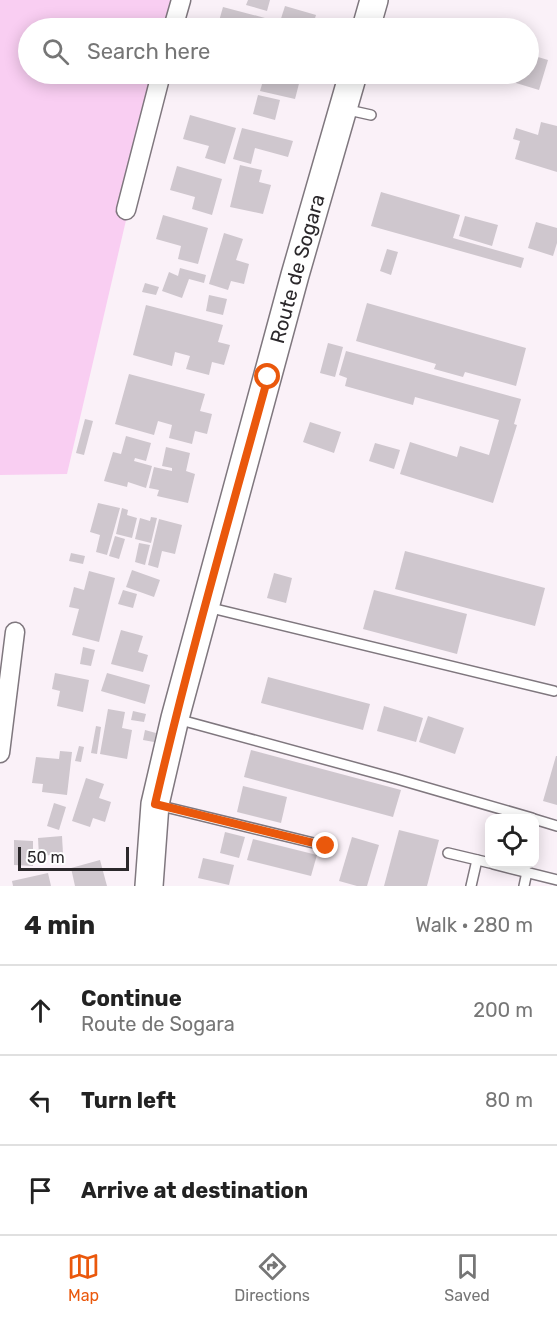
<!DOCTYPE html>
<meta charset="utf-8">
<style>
body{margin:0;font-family:Rubik,sans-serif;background:#f6f6f6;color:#222}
.controls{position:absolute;right:18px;bottom:18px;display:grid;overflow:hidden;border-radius:12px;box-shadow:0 3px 15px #0003}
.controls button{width:54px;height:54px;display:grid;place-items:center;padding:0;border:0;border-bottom:2px solid #e0e0e0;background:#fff;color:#222;font:30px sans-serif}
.scale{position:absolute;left:18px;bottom:15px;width:111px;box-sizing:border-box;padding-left:6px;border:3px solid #2b282b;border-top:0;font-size:16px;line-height:21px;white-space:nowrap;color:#2b282b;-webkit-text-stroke:4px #fff;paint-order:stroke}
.stop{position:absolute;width:18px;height:18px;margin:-14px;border:4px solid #ea580c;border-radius:50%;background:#fff}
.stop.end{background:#ea580c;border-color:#fff;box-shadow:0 2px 6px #0008}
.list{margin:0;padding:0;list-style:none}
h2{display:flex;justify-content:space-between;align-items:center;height:78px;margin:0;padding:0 24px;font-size:26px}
h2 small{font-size:20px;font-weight:400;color:#767676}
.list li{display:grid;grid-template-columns:39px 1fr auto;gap:18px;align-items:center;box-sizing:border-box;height:90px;padding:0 24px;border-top:2px solid #e0e0e0}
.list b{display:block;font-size:22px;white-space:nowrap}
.list p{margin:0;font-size:20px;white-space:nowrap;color:#767676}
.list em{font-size:20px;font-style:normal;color:#767676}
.icon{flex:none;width:33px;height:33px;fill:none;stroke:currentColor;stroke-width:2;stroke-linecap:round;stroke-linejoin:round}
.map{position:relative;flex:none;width:557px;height:886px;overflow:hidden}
.search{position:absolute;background:#fff;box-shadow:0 3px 15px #0003;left:18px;right:18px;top:18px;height:66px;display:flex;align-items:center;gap:15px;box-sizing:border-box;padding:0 21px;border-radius:33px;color:#767676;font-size:22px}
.sheet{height:348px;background:#fff}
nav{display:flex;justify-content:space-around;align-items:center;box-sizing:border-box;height:84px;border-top:2px solid #e0e0e0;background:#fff;font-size:16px;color:#767676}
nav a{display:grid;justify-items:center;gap:3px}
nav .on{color:#ea580c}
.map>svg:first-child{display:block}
.green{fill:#f9cef2}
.building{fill:#cfc7ce}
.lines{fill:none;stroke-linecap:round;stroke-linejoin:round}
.lane-casing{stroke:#7f777e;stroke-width:12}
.street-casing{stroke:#7f777e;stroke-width:21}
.primary-casing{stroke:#7f777e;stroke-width:30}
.lane{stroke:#fff;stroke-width:9}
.street{stroke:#fff;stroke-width:18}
.primary{stroke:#fff;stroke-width:27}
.route{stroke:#ea580c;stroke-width:8}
.labels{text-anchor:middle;stroke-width:6;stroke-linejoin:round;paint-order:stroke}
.street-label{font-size:20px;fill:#2b282b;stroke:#fff}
</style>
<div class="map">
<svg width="557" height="886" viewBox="0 0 557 886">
<rect width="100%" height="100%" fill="#faf1f8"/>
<!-- green -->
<polygon class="green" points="0,0 177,0 170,28 28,28 28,74 160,74 67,474 0,475"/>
<!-- building -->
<g class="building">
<polygon points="248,0 270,0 267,11 246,5"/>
<polygon points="285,6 316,15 312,28 278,28"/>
<polygon points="223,7 265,18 262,28 248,27 248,28 217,28"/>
<polygon points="528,54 548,60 539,90 516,83 519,74 528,74"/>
<polygon points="265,74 292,74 301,76 295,99 260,91"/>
<polygon points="479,74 508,74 505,82"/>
<polygon points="258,95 280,100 275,120 253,114"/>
<polygon points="190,115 236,128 225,164 205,158 209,146 183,139"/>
<polygon points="541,122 557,126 557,172 515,159 520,141 513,139 516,128 538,135"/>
<polygon points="242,128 293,141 288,157 255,148 251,164 233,159"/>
<polygon points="240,165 262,170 259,182 271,185 263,214 230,207"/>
<polygon points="177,166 222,179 212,215 192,209 195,197 170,190"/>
<polygon points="381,192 460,215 453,238 524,258 521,268 371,226"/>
<polygon points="163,215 208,228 198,264 178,259 181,246 156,239"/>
<polygon points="465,216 498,225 492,246 459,236"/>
<polygon points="536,222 557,228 557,243 553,256 528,248"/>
<polygon points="224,233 243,239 236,260 249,264 244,284 231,281 228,290 209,284"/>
<polygon points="387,249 398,252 391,275 380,271"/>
<polygon points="180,268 206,275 204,283 189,279 182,298 162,291 169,272 178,276"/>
<polygon points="145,283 159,287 156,295 142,292"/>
<polygon points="209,295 227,299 223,315 206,311"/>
<polygon points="367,303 526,348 516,386 465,372 463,377 434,369 436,364 356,341"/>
<polygon points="146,305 223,325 218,342 230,345 224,365 212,362 209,375 186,369 190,356 175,352 172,366 133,355"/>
<polygon points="328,343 343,347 335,377 320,373"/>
<polygon points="346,351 521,399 514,424 517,425 493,503 400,474 410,442 457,457 460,446 489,455 499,420 415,397 413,405 345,386 347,378 339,375"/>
<polygon points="129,374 205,394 200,411 212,414 207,434 195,431 192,444 169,438 172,425 158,421 154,435 115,424"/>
<polygon points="85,419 93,421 84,455 76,453"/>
<polygon points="310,422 341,432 334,453 303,442"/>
<polygon points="126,436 151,443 146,461 135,458 134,461 152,466 146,488 128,482 127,487 104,481 113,452 121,454"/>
<polygon points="375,443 400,450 394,469 369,461"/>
<polygon points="166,447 190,453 186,471 195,474 188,503 157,496 159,490 149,488 154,467 172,471 172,468 162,466"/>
<polygon points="98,503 120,508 107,555 96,552 100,535 90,532"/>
<polygon points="122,508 128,510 127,515 137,518 132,538 116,534"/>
<polygon points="151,517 157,518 151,543 135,539 140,518 150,521"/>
<polygon points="159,519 182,525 175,554 162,551 158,568 148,565"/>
<polygon points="115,536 125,539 119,559 109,556"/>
<polygon points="139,543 150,545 145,565 135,562"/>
<polygon points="405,551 545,588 535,626 395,589"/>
<polygon points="71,553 85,556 83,564 69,561"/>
<polygon points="132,570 160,580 154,597 126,587"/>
<polygon points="89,571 115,578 99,642 72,635 79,609 69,607 74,587 84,590"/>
<polygon points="274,573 292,578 286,603 267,598"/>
<polygon points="123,590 137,594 133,608 118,604"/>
<polygon points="374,590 467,614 457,654 363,629"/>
<polygon points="121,630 143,636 138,652 148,655 143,672 111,664"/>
<polygon points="83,647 95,650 91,666 80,664"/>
<polygon points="55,673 89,680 83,712 57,706 60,691 52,689"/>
<polygon points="107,673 150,685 145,704 101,691"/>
<polygon points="268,677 370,704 363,730 261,703"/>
<polygon points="384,706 423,718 416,742 377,731"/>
<polygon points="108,709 125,712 122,728 132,730 127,759 100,754"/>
<polygon points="133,711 146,714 144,722 131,720"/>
<polygon points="428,716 464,728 455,754 419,742"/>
<polygon points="96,726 101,727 97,754 91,753"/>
<polygon points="145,730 156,733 154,742 143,740"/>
<polygon points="79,746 84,747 81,762 75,761"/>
<polygon points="251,750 401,790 393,817 244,777"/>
<polygon points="60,751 72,752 67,795 42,792 43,784 32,783 36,757 59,759"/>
<polygon points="556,756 557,756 557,805 543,801"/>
<polygon points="86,778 104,784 99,798 111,802 105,822 93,818 90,827 72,821"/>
<polygon points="243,786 287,797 281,823 237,812"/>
<polygon points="54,803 66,807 59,830 47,826"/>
<polygon points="399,830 439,840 427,886 384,886"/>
<polygon points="225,832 245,837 239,858 220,853"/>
<polygon points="62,836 63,854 39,856 38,838"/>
<polygon points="352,837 379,845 367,886 357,886 339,881"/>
<polygon points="253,839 317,855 311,876 247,860"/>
<polygon points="14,840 33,841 33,866 14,865"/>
<polygon points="203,858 234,865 229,885 198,878"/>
<polygon points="100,860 107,886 75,886 71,868"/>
<polygon points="48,873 51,886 13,886 12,881"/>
</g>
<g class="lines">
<defs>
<g id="lane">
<polyline points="344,109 371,115"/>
<polyline points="207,607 554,691"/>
<polyline points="177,719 397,779 532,818"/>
<polyline points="157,805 326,846"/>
<polyline points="534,819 557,826"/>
<polyline points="448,853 490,863"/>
<polyline points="493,864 557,880"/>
<polyline points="471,886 477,860"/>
<polyline points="524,886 527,872"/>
</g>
<g id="street">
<polyline points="173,28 181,0"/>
<polyline points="126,210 161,74"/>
<polyline points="0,753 15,632"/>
</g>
<g id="primary">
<polyline points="366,28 374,0"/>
<path id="s1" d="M149,886L155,804L175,718L295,275L353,74"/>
</g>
</defs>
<!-- lane casing -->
<use href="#lane" class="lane-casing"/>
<!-- street casing -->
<use href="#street" class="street-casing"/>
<!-- primary casing -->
<use href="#primary" class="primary-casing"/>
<!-- lane -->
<use href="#lane" class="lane"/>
<!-- street -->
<use href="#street" class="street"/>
<!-- primary -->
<use href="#primary" class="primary"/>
</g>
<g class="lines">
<!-- route -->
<path class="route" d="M268,377C229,519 188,661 155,804L326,846"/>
</g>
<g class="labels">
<!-- street labels -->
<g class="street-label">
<text dy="7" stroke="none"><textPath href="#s1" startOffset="636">Route de Sogara</textPath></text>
</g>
</g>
</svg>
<div class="controls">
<button><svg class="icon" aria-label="locate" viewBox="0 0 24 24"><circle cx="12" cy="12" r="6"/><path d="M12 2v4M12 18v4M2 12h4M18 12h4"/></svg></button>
</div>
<div class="scale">50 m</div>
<div class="stop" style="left:268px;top:377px"></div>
<div class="stop end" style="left:326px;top:846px"></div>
<div class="search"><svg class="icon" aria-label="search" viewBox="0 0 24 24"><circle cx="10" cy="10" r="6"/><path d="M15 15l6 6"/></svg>Search here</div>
</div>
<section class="sheet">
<h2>4 min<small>Walk · 280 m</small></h2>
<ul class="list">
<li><svg class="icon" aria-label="ahead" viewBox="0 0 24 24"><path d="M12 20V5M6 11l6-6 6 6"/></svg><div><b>Continue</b><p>Route de Sogara</p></div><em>200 m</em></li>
<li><svg class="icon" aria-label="left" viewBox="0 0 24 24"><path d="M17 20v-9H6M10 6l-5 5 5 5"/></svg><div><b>Turn left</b></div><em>80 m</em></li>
<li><svg class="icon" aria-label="arrive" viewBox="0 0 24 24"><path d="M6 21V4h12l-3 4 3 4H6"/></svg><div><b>Arrive at destination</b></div></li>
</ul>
</section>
<nav>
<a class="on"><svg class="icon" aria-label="map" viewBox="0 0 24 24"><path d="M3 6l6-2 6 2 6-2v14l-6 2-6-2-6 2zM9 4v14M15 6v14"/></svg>Map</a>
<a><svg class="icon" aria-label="directions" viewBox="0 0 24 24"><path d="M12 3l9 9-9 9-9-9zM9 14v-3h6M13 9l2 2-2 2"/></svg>Directions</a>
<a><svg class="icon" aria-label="saved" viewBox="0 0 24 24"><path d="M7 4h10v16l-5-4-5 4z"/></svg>Saved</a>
</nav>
